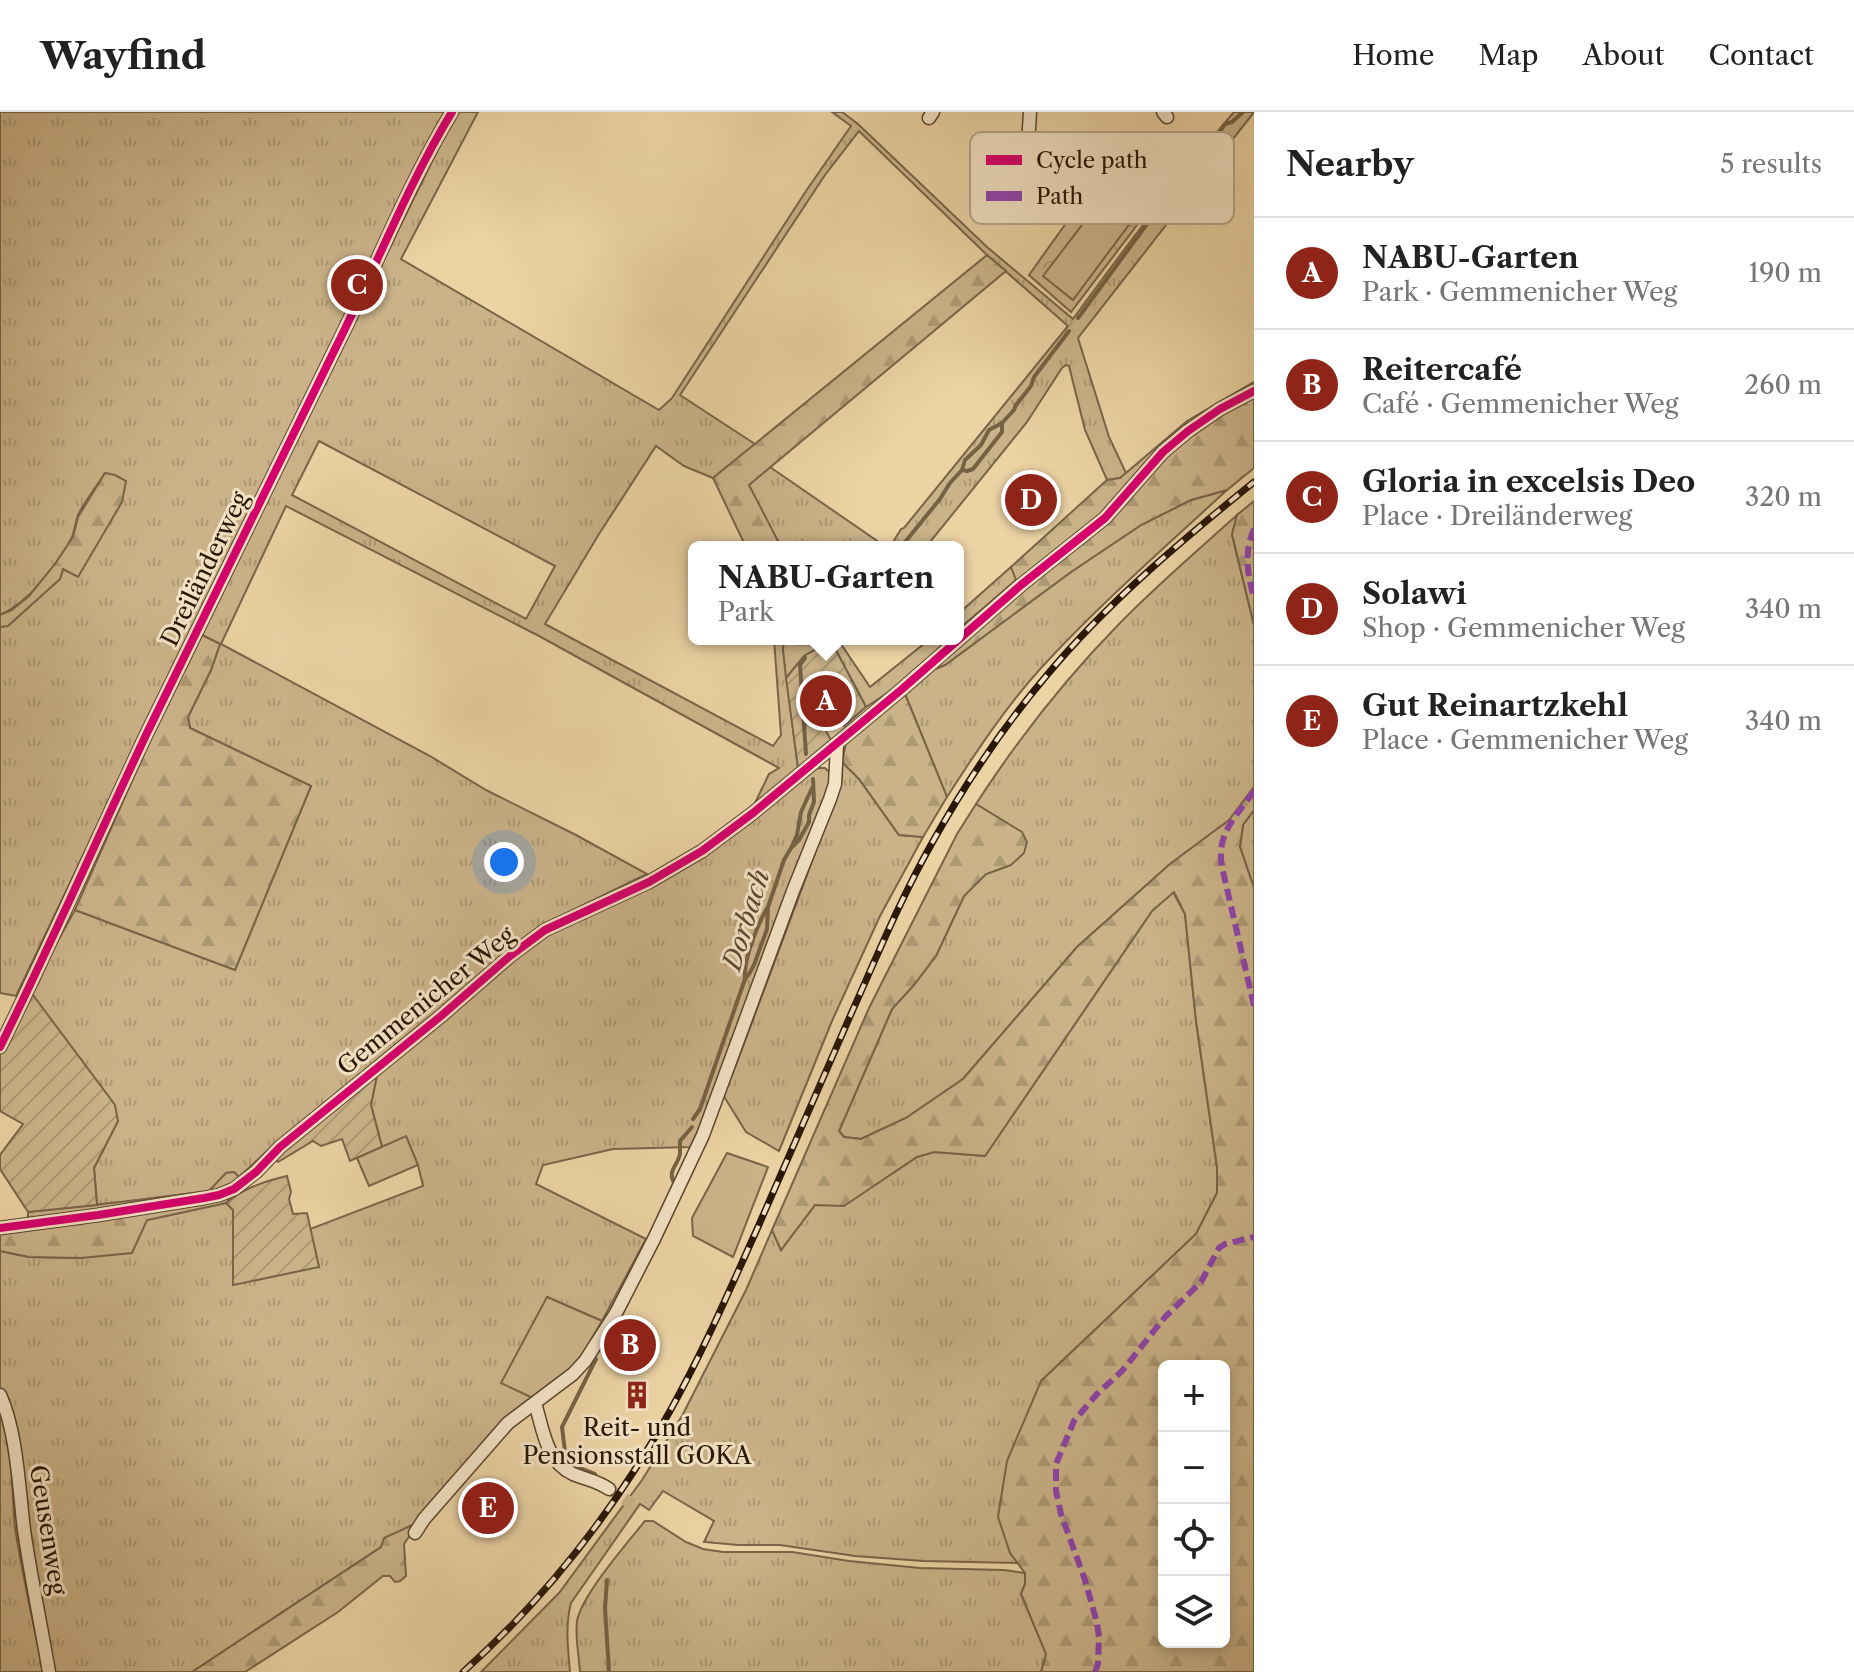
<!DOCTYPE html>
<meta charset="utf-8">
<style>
body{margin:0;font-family:"Libre Caslon Text",serif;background:#f6f6f6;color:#222}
.controls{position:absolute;right:24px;bottom:24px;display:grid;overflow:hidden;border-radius:12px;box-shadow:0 4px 12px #0003}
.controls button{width:72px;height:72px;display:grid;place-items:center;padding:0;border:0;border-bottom:2px solid #e0e0e0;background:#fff;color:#222;font:40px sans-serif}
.you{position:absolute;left:504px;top:750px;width:28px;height:28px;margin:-20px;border:6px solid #fff;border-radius:50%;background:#1a73e8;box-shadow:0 0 0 12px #1a73e833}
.badge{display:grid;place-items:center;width:52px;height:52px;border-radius:50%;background:#8f2418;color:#fff;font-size:26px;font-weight:700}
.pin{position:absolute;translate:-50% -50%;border:4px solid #fff;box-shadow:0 2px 8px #0006}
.popup{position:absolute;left:688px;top:429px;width:276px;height:104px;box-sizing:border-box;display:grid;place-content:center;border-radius:12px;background:#fff;filter:drop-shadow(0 2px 6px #0005);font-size:26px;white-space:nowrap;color:#767676}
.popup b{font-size:30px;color:#222}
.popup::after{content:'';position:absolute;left:50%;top:100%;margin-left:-16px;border:16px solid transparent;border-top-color:#fff}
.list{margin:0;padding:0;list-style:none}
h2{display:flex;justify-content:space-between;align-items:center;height:104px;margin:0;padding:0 32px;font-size:34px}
h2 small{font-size:26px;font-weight:400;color:#767676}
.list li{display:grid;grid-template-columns:52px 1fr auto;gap:24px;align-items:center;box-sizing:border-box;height:112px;padding:0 32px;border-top:2px solid #e0e0e0}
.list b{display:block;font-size:30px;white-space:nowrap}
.list p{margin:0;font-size:26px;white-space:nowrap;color:#767676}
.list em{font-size:26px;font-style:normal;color:#767676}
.icon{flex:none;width:44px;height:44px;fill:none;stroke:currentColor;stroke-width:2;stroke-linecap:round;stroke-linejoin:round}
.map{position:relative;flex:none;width:1254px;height:1560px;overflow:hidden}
header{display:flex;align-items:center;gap:48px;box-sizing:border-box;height:112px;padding:0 40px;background:#fff;border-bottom:2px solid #e0e0e0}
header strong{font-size:38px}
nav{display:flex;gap:44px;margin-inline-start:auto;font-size:28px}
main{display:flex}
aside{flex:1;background:#fff}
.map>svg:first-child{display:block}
.grass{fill:url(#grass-tufts);stroke:#7a6448;stroke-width:2;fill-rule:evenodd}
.forest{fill:url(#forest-firs);stroke:#7a6448;stroke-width:2;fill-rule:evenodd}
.park{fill:url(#park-crowns);stroke:#7a6448;stroke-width:2}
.garden{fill:url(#garden-furrows);stroke:#7a6448;stroke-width:2}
.pitch{fill:#cbb389;stroke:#7a6448;stroke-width:2}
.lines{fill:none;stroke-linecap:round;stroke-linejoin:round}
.stream{stroke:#766144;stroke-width:4}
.street-tunnel{stroke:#c5ad84;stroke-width:12;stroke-dasharray:12 6;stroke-linecap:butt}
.street-casing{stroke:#5a452e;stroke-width:15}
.street{stroke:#f3e2c4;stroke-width:12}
.rail-casing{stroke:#291606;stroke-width:7}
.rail{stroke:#f3e2c4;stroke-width:4;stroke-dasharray:12;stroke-linecap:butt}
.quiet{stroke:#8e44ad;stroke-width:6;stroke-dasharray:12 6;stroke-linecap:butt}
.cycleway-casing{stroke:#f3e2c4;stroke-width:13}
.cycleway{stroke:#d6006c;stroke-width:8}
.labels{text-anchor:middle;stroke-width:6;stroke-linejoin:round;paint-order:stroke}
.street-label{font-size:24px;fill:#291606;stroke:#f3e2c4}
.poi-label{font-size:24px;fill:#291606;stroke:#f3e2c4}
.water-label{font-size:26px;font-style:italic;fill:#5d4830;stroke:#f3e2c4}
.key{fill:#f3e2c4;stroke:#b6a58b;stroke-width:2}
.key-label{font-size:22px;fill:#291606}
</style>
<header>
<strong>Wayfind</strong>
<nav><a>Home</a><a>Map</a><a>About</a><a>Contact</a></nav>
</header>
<main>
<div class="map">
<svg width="1254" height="1560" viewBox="0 0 1254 1560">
<defs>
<pattern id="grass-tufts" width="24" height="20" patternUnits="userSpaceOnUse" patternTransform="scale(2)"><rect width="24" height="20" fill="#cbb389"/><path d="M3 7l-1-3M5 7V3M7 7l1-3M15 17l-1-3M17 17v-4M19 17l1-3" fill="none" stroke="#ae9975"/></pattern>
<pattern id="forest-firs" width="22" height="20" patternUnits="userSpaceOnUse" patternTransform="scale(2)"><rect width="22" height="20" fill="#cbb389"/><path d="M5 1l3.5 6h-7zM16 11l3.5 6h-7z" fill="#ae9975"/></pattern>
<pattern id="park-crowns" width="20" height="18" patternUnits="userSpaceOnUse" patternTransform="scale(2)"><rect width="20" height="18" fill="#cbb389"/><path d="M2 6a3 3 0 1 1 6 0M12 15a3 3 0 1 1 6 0" fill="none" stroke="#ae9975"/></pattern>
<pattern id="garden-furrows" width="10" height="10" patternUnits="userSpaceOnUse" patternTransform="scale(2)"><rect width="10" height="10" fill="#cbb389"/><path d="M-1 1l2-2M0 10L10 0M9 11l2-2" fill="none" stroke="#ae9975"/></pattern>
</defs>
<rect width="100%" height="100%" fill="#ecd3a4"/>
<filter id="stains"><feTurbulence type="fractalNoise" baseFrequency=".0025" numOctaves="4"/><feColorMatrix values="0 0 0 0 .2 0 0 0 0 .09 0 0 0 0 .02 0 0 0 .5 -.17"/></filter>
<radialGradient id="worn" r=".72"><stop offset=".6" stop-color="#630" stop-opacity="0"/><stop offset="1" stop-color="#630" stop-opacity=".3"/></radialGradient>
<!-- grass -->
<g class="grass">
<path d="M0,0H447L141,622L16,884L0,881V515L8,513L60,467L63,457L78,464L105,361C96,375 85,389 78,403C75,411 75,420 71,427C56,455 29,490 0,503Z"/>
<path d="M459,0H478L401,147L659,298L672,286L806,79L851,14L832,0H842L858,12L987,135L1073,207C1125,136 1177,66 1234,0H1254L1078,226L1109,325L1126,361L1120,366L1107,368L1085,318L1069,254L1066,253L1062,256L1027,310L926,435H890L901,417L904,416L1068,214L987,143L859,19L825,63L680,283L755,332L713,366L684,354L656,334L599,422L545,512L773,634L781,623L774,527H784L783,537L798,656L754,693L769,662L779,656L539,524L286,394L221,532L430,644L486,678L576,723L647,762L542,813L278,1029L239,1065L234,1060L226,1061L210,1079L97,1093L94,1056L118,1009L30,879L75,798L235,858L311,674L190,616L188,605L211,558L220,532L202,523L387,141L445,23ZM319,329L555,454L526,507L292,383Z"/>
<polygon points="770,355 886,435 781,435 748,373"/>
<path d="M1227,378C1164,436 1099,493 1041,556C1005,596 976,640 947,685L905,582L935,557L945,553L1071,460L1141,413L1191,388Z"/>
<path d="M1237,403L1232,423L1254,513V675L1230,708L1170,752L1077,835L963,967L906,1006L861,1027L844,1025L839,1019L892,897L913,874L936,844L964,784L986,762L1011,753L1021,720L976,692C1018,627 1066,566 1120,511C1157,473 1197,439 1237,403Z"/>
<polygon points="1011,455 1017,468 958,518 958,502"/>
<polygon points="830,527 841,527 839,529 870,575 930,527 949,527 898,574 866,595"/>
<polygon points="842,650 859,667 899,723 923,725 880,804 832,909 779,1039 746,1020 723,983 736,953 839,677 842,663"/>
<polygon points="820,656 825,656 829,660 831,670 698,1023 691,1035 613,1037 543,1053 536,1072 646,1127 602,1209 547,1185 535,1287 419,1410 385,1426 381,1435 192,1560 53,1560 10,1298 0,1276 0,1139 29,1145 81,1146 147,1108 226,1091 233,1098 319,1155 310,1117 423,1074 418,1053 406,1025 382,1035 371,993 377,963 446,908 506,854 547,823 674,762 815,657"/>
<polygon points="1254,698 1254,776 1240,735 1243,713"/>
<path d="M1173,780L1185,802L1196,909L1217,1055V1081L1196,1122L1041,1269L1010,1441L1019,1451L923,1449L855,1444L780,1433H738L704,1430L714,1409L663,1379L649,1398L640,1392L571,1491C565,1514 568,1537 570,1560H481L559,1481L642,1368L682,1304L746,1178L772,1118L781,1138L815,1093L891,1062L917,1045L934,1040L985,1044L1152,799Z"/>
<path d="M0,1293C14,1324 11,1380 15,1415C22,1463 34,1512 43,1560H0Z"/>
<path d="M645,1409H653L686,1430L703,1437L723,1440H792L849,1449L920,1456L1004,1458L1025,1461V1472L1021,1482L1047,1543L1041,1560H580C579,1544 575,1525 577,1509C582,1483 627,1431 645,1409Z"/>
</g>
<!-- forest -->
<g class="forest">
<polygon points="987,143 1006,159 749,373 781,435 746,435 713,366"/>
<polygon points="1254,270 1254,356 1227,378 1191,388 1141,413 1071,460 945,553 935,557 928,547 949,527 958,527 958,518 1016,468 1011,455 1107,368 1120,366 1187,309"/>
<polygon points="105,361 115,363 126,369 122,390 78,465 63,457 60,467 8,514 0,515 0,503 12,498 29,484 55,452 73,425 78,405"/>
<polygon points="1254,389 1254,513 1232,422 1237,403"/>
<polygon points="202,523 220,532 211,558 188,605 190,616 311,674 235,858 75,798 151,626"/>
<polygon points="784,527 830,527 831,529 804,544 786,566 783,537"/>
<polygon points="905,582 947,685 923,725 899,723 859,667 842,650 846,631"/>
<path d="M1254,675V698L1243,713L1240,735L1254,776V1560H1041L1046,1542L1021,1482L1025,1472V1461L1010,1441L998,1405L1007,1349L1041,1269L1196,1122L1217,1081V1055L1196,909L1185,802L1174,780L1152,799L985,1044L934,1040L917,1045L844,1094L815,1093L781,1138L772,1118L869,896L957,722L976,692L1022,720L1027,730L1024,741L1011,753L986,762L964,784L936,844L913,874L892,897L839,1019L844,1025L861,1027L906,1006L963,967L1077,835L1170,752L1229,708ZM1164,1254H1224V1530H1164Z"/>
<polygon points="234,1060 239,1065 235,1083 226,1091 147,1108 132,1141 81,1146 29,1145 0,1139 0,1122 28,1118 28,1100 139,1088 209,1079 226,1061"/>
<polygon points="419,1410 404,1432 406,1464 400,1469 395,1470 390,1464 383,1464 338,1500 245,1560 192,1560 381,1435 384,1426"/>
</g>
<!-- park -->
<polygon class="park" points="1105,69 1147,100 1071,200 1029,163 1094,72"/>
<!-- garden -->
<g class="garden">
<polygon points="831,529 866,595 844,614 837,612 826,619 831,628 798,656 786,566 804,544"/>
<polygon points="30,879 115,993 118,1009 94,1056 97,1093 28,1100 0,1057 0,1043 23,1012 0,999 0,943"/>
<polygon points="377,963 371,993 382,1035 350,1049 342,1027 321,1034 313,1029 278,1050 275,1047"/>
<path d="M287,1064L291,1080L289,1087L293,1102L307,1101L319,1155L233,1173V1098L226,1091C243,1076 265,1069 287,1064Z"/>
</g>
<!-- pitch -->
<g class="pitch">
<polygon points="1108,79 1137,102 1073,188 1043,164"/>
<polygon points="406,1024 418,1053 369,1074 357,1046"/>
<polygon points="727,1041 768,1055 733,1145 693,1124 692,1106"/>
<polygon points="547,1185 602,1209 578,1250 535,1287 501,1271"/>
</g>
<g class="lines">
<!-- stream -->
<g class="stream">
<polyline points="1078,206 1205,33 1219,21 1225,12 1232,10 1243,0"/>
<polyline points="962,358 965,348 981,333 989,318 1002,311"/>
<polyline points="901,435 940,387 950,371 962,358 967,359 973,357 1002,320 1002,311 1014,298 1016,293 1031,274 1034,265 1069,219"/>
<polyline points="805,546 800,553 806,642"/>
<polyline points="792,734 797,723 801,700 812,676"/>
<path d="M745,867C743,848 758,811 768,795"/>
<polyline points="693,1007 700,997 745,867 749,862 754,853 767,817 768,795 784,748 791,736 799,728 809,710 809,703 814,690 813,667"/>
<path d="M673,1069C668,1058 678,1053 680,1042C680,1037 680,1033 680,1029L692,1015"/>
<polyline points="595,1362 568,1351 566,1348 562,1315 596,1247"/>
<polyline points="607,1468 605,1496 609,1560"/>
</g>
<!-- street-tunnel -->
<polyline class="street-tunnel" points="609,1377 632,1392"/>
<defs>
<g id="street">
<polyline points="1163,0 1167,5"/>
<polyline points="929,6 933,0"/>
<polyline points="1020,78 1027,50 1030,0"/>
<path d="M0,935C51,832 97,727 146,623C209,492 273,362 337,233C376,155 407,74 452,0"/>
<polyline points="0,1116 98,1103 204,1086 219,1083 234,1077 256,1060 280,1035 441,904 510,844 545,818 649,770 702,739 753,701 901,578 1021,473 1105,406 1163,340 1188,319 1220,297 1254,279"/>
<path d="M0,1283C17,1319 19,1378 24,1418C31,1466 41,1513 49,1560"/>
<path d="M535,1291C543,1317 546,1350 573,1362C585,1367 598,1369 609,1377"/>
<polyline points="415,1421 424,1407 508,1311 573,1262 585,1249 616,1201 654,1127 703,1023 793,779 830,687 835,672 837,633"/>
</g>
</defs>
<!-- street casing -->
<use href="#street" class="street-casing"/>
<!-- street -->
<use href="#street" class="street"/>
<defs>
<path id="rail" d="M463,1560C546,1486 616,1396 670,1299C703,1240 730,1177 758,1115C789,1044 820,973 851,902C877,844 901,786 932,731C965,672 1003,615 1047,563C1107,491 1181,429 1254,370"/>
</defs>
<!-- rail casing -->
<use href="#rail" class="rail-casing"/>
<!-- rail -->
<use href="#rail" class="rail"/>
<!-- quiet -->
<g class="quiet">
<path d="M1254,417C1243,442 1248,462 1254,487"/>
<path d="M1254,679C1236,705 1216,721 1222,755L1254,894"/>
<polyline points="1095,1560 1098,1552 1099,1525 1097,1511 1085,1468 1061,1402 1056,1379 1056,1352 1074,1309 1097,1282 1122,1259 1165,1205 1201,1170 1219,1136 1225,1132 1254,1125"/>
</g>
<defs>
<g id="cycleway">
<path d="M0,935C51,832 97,727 146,623C209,492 273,362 337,233C376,155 407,74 452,0"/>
<polyline points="0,1116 98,1103 204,1086 219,1083 234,1077 256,1060 280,1035 441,904 510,844 545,818 649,770 702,739 753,701 901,578 1021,473 1105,406 1163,340 1188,319 1220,297 1254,279"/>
</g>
</defs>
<!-- cycleway casing -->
<use href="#cycleway" class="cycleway-casing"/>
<!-- cycleway -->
<use href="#cycleway" class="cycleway"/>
</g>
<!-- icons -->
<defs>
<symbol id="building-bare" viewBox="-9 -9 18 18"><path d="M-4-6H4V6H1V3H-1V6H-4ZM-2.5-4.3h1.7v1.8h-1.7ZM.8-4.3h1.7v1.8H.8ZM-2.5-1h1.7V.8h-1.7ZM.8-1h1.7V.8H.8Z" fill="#8f2418" stroke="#f3e2c4" stroke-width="2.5" paint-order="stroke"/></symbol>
</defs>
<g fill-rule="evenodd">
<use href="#building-bare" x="617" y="1263" width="40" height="40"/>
</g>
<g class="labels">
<!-- street labels -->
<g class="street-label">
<text transform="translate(205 457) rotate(-64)" y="8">Dreiländerweg</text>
<text transform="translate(426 889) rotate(-39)" y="8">Gemmenicher Weg</text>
<text transform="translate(48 1418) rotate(81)" y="8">Geusenweg</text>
</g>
<!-- poi labels -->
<g class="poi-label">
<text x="637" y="1324">Reit- und<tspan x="637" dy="28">Pensionsstall GOKA</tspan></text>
</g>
<!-- water labels -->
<g class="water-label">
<text transform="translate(746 808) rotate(-73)" y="9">Dorbach</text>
</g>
</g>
<!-- legend -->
<rect x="970" y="20" width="264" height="92" rx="12" class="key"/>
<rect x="986" y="43" width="36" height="10" fill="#d6006c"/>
<rect x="986" y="79" width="36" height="10" fill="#8e44ad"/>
<g class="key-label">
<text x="1036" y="56">Cycle path</text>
<text x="1036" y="92">Path</text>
</g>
<rect width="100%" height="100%" filter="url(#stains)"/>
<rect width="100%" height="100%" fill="url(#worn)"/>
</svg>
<div class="controls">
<button>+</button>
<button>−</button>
<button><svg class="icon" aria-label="locate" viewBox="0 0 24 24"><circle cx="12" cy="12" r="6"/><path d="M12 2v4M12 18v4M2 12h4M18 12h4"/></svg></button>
<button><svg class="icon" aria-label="layers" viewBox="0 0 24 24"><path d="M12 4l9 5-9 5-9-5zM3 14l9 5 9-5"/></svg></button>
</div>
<div class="you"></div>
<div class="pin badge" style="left:826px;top:589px">A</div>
<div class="popup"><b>NABU-Garten</b>Park</div>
<div class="pin badge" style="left:630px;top:1233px">B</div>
<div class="pin badge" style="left:357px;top:173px">C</div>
<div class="pin badge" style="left:1031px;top:388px">D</div>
<div class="pin badge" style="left:488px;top:1396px">E</div>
</div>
<aside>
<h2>Nearby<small>5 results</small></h2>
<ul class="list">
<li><span class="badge">A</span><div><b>NABU-Garten</b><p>Park · Gemmenicher Weg</p></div><em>190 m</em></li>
<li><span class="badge">B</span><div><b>Reitercafé</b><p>Café · Gemmenicher Weg</p></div><em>260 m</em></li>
<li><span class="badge">C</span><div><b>Gloria in excelsis Deo</b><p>Place · Dreiländerweg</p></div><em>320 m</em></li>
<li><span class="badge">D</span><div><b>Solawi</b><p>Shop · Gemmenicher Weg</p></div><em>340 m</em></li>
<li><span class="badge">E</span><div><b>Gut Reinartzkehl</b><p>Place · Gemmenicher Weg</p></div><em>340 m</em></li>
</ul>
</aside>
</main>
